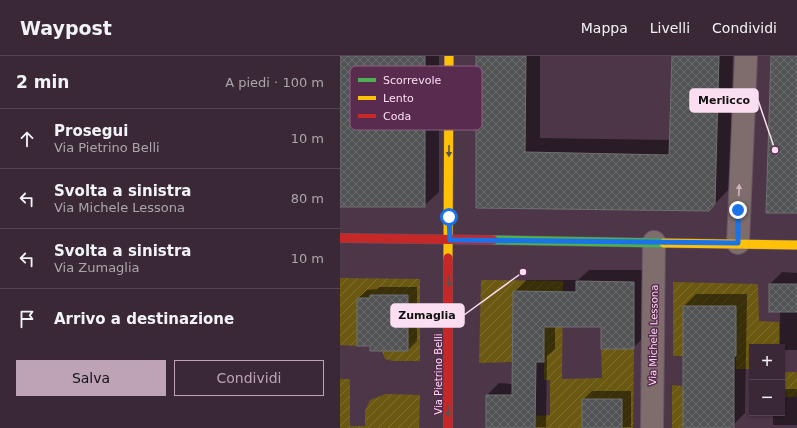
<!DOCTYPE html>
<html lang="it">
<meta charset="utf-8">
<style>
body{margin:0;font-family:"DejaVu Sans",sans-serif;background:#453442;color:#f1f3f6}
.controls{position:absolute;right:12px;bottom:12px;display:grid;overflow:hidden;border-radius:0px;box-shadow:0 1px 3px #0004}
.controls button{width:36px;height:36px;display:grid;place-items:center;padding:0;border:0;border-bottom:1px solid #544452;background:#3a2837;color:#f1f3f6;font:20px sans-serif}
.stop{position:absolute;width:12px;height:12px;margin:-9px;border:3px solid #1a73e8;border-radius:50%;background:#fff}
.stop.end{background:#1a73e8;border-color:#fff;box-shadow:0 1px 4px #0008}
.list{margin:0;padding:0;list-style:none}
h2{display:flex;justify-content:space-between;align-items:center;height:52px;margin:0;padding:0 16px;font-size:17px}
h2 small{font-size:13px;font-weight:400;color:#aba6ad}
.list li{display:grid;grid-template-columns:26px 1fr auto;gap:12px;align-items:center;box-sizing:border-box;height:60px;padding:0 16px;border-top:1px solid #544452}
.list b{display:block;font-size:15px;white-space:nowrap}
.list p{margin:0;font-size:13px;white-space:nowrap;color:#aba6ad}
.list em{font-size:13px;font-style:normal;color:#aba6ad}
.actions{display:flex;gap:8px;padding:12px 16px}
.actions a{flex:1;padding:9px 0;border:1px solid #bea3b7;border-radius:0px;text-align:center;font-size:14px;color:#bea3b7}
.actions .main{background:#bea3b7;color:#111}
.icon{flex:none;width:22px;height:22px;fill:none;stroke:currentColor;stroke-width:2;stroke-linecap:round;stroke-linejoin:round}
.map{position:relative;flex:none;width:457px;height:372px;overflow:hidden}
header{display:flex;align-items:center;gap:24px;box-sizing:border-box;height:56px;padding:0 20px;background:#3a2837;border-bottom:1px solid #544452}
header strong{font-size:19px}
nav{display:flex;gap:22px;margin-inline-start:auto;font-size:14px}
main{display:flex}
aside{flex:1;background:#3a2837}
.map>svg:first-child{display:block}
.garden{fill:url(#garden-furrows)}
.shadow{fill:#0007}
.building{fill:url(#building-cross-hatch);stroke:#6f7071}
.lines{fill:none;stroke-linecap:round;stroke-linejoin:round}
.street-casing{stroke:#685363;stroke-width:24}
.fast-casing{stroke:#685363;stroke-width:10}
.slow-casing{stroke:#685363;stroke-width:10}
.jam-casing{stroke:#685363;stroke-width:10}
.street{stroke:#7f6c6c;stroke-width:22}
.fast{stroke:#4caf50;stroke-width:9}
.slow{stroke:#ffc107;stroke-width:9}
.jam{stroke:#c62828;stroke-width:9}
.oneway{fill:#55534f}
.oneway2{fill:#d0b6c3}
.route{stroke:#1a73e8;stroke-width:5}
.labels{text-anchor:middle;stroke-width:3;stroke-linejoin:round;paint-order:stroke}
.street-label{font-size:10px;fill:#fbdef2;stroke:#592b4f}
.key{fill:#592b4f;stroke:#8a6180;stroke-width:1}
.key-label{font-size:11px;fill:#fbdef2}
.leader{fill:none;stroke:#fbdef2;stroke-width:1.5}
.callout-dot{fill:#fbdef2;stroke:#592b4f;stroke-width:1.5}
.callout{fill:#fbdef2;stroke:#fbdef2;stroke-width:1.5}
.callout-label{font-size:11px;text-anchor:middle;font-weight:bold;fill:#111}
</style>
<header>
<strong>Waypost</strong>
<nav><a>Mappa</a><a>Livelli</a><a>Condividi</a></nav>
</header>
<main>
<aside>
<h2>2 min<small>A piedi · 100 m</small></h2>
<ul class="list">
<li><svg class="icon" aria-label="ahead" viewBox="0 0 24 24"><path d="M12 20V5M6 11l6-6 6 6"/></svg><div><b>Prosegui</b><p>Via Pietrino Belli</p></div><em>10 m</em></li>
<li><svg class="icon" aria-label="left" viewBox="0 0 24 24"><path d="M17 20v-9H6M10 6l-5 5 5 5"/></svg><div><b>Svolta a sinistra</b><p>Via Michele Lessona</p></div><em>80 m</em></li>
<li><svg class="icon" aria-label="left" viewBox="0 0 24 24"><path d="M17 20v-9H6M10 6l-5 5 5 5"/></svg><div><b>Svolta a sinistra</b><p>Via Zumaglia</p></div><em>10 m</em></li>
<li><svg class="icon" aria-label="arrive" viewBox="0 0 24 24"><path d="M6 21V4h12l-3 4 3 4H6"/></svg><div><b>Arrivo a destinazione</b></div></li>
</ul>
<div class="actions"><a class="main">Salva</a><a>Condividi</a></div>
</aside>
<div class="map">
<svg width="457" height="372" viewBox="0 0 457 372">
<defs>
<pattern id="garden-furrows" width="10" height="10" patternUnits="userSpaceOnUse"><rect width="10" height="10" fill="#6b5912"/><path d="M-1 1l2-2M0 10L10 0M9 11l2-2" fill="none" stroke="#817035"/></pattern>
<pattern id="building-cross-hatch" width="8" height="8" patternUnits="userSpaceOnUse"><rect width="8" height="8" fill="#525355"/><path d="M0 0l8 8M0 8l8-8" fill="none" stroke="#6c6b6e"/></pattern>
</defs>
<rect width="100%" height="100%" fill="#4e3649"/>
<!-- garden -->
<g class="garden">
<polygon points="0,222 80,223 80,305 53,305 45,303 42,295 68,295 68,239 30,239 30,242 17,242 17,290 0,289"/>
<polygon points="141,224 223,225 222,323 262,322 261,293 294,293 293,372 195,372 195,360 210,359 210,324 204,324 204,236 173,236 172,306 139,307"/>
<polygon points="333,226 418,228 419,265 439,266 439,291 412,291 412,345 411,313 396,313 395,250 343,250 343,300 333,300"/>
<rect x="442" y="316" width="15" height="25"/>
<polygon points="0,323 10,323 10,370 25,370 25,355 30,344 46,338 80,339 79,372 0,372"/>
<polygon points="332,329 343,330 343,372 332,372"/>
</g>
<!-- shadow -->
<g class="shadow">
<polygon points="0,0 99,0 99,136 84,150 0,150"/>
<polygon points="137,0 200,0 200,82 330,84 333,0 393,0 390,132 369,154 137,151"/>
<polygon points="249,214 305,214 305,280 293,292 262,270 215,270 215,293 207,300 206,371 147,372 147,339 159,327 173,328 174,236 186,224 238,224"/>
<polygon points="442,216 457,217 457,294 442,294 442,291 440,291 440,255 430,228"/>
<polygon points="39,231 77,231 77,285 68,294 31,289 18,242 27,234 37,233"/>
<polygon points="356,238 407,238 405,357 393,369 344,250"/>
<polygon points="442,333 457,333 457,369 433,369 433,357 442,357"/>
<polygon points="252,335 291,335 291,371 243,372 243,344"/>
</g>
<!-- building -->
<g class="building">
<rect x="0" y="0" width="85" height="151"/>
<polygon points="136,0 186,0 185,96 329,99 332,0 379,0 375,148 369,155 136,152"/>
<polygon points="431,0 457,0 457,157 426,157"/>
<polygon points="236,225 294,226 294,293 261,293 261,271 204,271 204,306 196,306 195,372 146,372 146,339 172,339 173,235 236,236"/>
<rect x="429" y="228" width="28" height="28"/>
<polygon points="30,239 68,239 68,295 30,295 30,290 17,290 17,242 30,242"/>
<polygon points="343,250 396,250 396,300 394,300 394,372 343,372"/>
<rect x="242" y="343" width="40" height="29"/>
</g>
<g class="lines">
<defs>
<g id="street">
<polyline points="398,187 406,0"/>
<polyline points="312,372 314,186"/>
</g>
<polyline id="fast" points="153,184 324,187"/>
<g id="slow">
<polyline points="324,187 457,189"/>
<polyline points="108,202 109,0"/>
</g>
<g id="jam">
<polyline points="0,182 153,184"/>
<polyline points="108,372 108,202"/>
</g>
</defs>
<!-- street casing -->
<use href="#street" class="street-casing"/>
<!-- fast casing -->
<use href="#fast" class="fast-casing"/>
<!-- slow casing -->
<use href="#slow" class="slow-casing"/>
<!-- jam casing -->
<use href="#jam" class="jam-casing"/>
<!-- street -->
<use href="#street" class="street"/>
<!-- fast -->
<use href="#fast" class="fast"/>
<!-- slow -->
<use href="#slow" class="slow"/>
<!-- jam -->
<use href="#jam" class="jam"/>
</g>
<!-- one-way arrows -->
<defs><path id="oneway-solid" d="M-6-.8H1V-3.2L6.5 0L1 3.2V.8H-6Z"/></defs>
<g class="oneway">
<use href="#oneway-solid" transform="translate(109 95) rotate(90)"/>
<use href="#oneway-solid" transform="translate(109 225) rotate(90)"/>
<use href="#oneway-solid" transform="translate(108 355) rotate(90)"/>
</g>
<use class="oneway2" href="#oneway-solid" transform="translate(399 134) rotate(-87)"/>
<g class="lines">
<!-- route -->
<polyline class="route" points="109,161 110,184 398,187 398,154"/>
</g>
<g class="labels">
<!-- street labels -->
<g class="street-label">
<text transform="translate(313 279) rotate(-89)" y="4">Via Michele Lessona</text>
<text transform="translate(98 318) rotate(-90)" y="4">Via Pietrino Belli</text>
</g>
</g>
<!-- legend -->
<rect x="10" y="10" width="132" height="64" rx="6" class="key"/>
<rect x="18" y="22" width="18" height="4" fill="#4caf50"/>
<rect x="18" y="40" width="18" height="4" fill="#ffc107"/>
<rect x="18" y="58" width="18" height="4" fill="#c62828"/>
<g class="key-label">
<text x="43" y="28">Scorrevole</text>
<text x="43" y="46">Lento</text>
<text x="43" y="64">Coda</text>
</g>
<!-- callouts -->
<path class="leader" d="M435 94L418 44M183 216L124 259"/>
<g class="callout-dot">
<circle cx="435" cy="94" r="4"/>
<circle cx="183" cy="216" r="4"/>
</g>
<g class="callout">
<rect x="350" y="33" width="68" height="23" rx="4"/>
<rect x="51" y="248" width="73" height="23" rx="4"/>
</g>
<g class="callout-label">
<text x="384" y="48">Merlicco</text>
<text x="87" y="263">Zumaglia</text>
</g>
</svg>
<div class="controls">
<button>+</button>
<button>−</button>
</div>
<div class="stop" style="left:109px;top:161px"></div>
<div class="stop end" style="left:398px;top:154px"></div>
</div>
</main>
